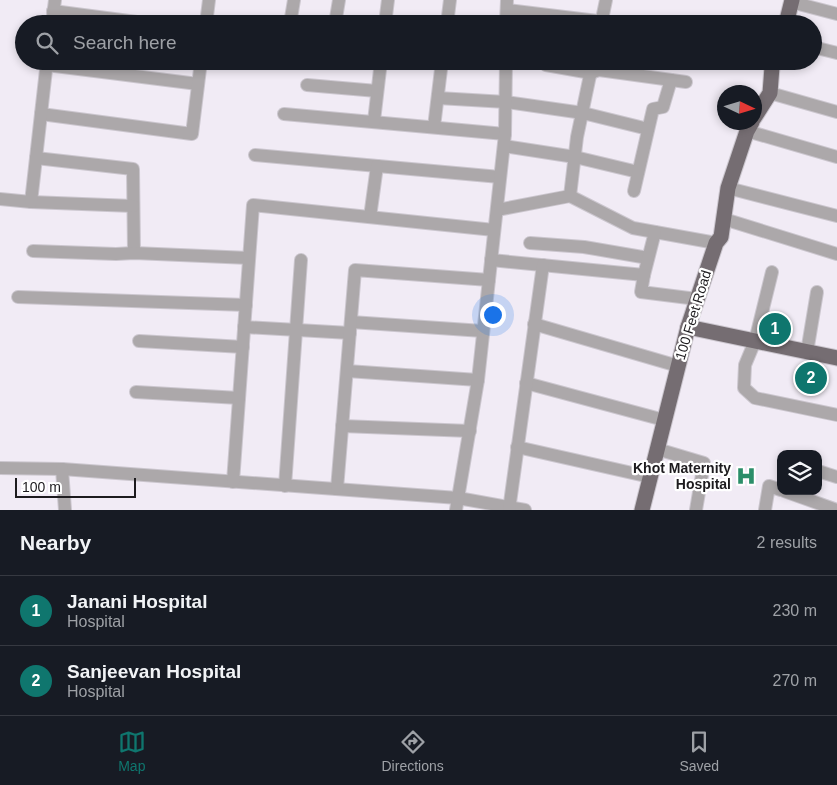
<!DOCTYPE html>
<style>
body{margin:0;font-family:Arial,sans-serif;background:#20242c;color:#f1f3f6}
.controls{position:absolute;right:15px;bottom:15px;display:grid;overflow:hidden;border-radius:10px;box-shadow:0 2px 8px #0003}
.controls button{width:45px;height:45px;display:grid;place-items:center;padding:0;border:0;border-bottom:1px solid #363941;background:#171b24;color:#f1f3f6;font:25px sans-serif}
.compass{position:absolute;left:717px;top:85px;width:45px;height:45px;border-radius:50%;background:#171b24;box-shadow:0 2px 8px #0003;rotate:94deg}
.scale{position:absolute;left:15px;bottom:12px;width:121px;box-sizing:border-box;padding-left:5px;border:2px solid #1d1b1e;border-top:0;font-size:14px;line-height:18px;white-space:nowrap;color:#1d1b1e;-webkit-text-stroke:4px #fff;paint-order:stroke}
.you{position:absolute;left:492px;top:314px;width:18px;height:18px;margin:-12px;border:4px solid #fff;border-radius:50%;background:#1a73e8;box-shadow:0 0 0 8px #1a73e833}
.badge{display:grid;place-items:center;width:32px;height:32px;border-radius:50%;background:#0f766e;color:#fff;font-size:16px;font-weight:700}
.pin{position:absolute;translate:-50% -50%;border:2px solid #fff;box-shadow:0 1px 5px #0006}
.list{margin:0;padding:0;list-style:none}
h2{display:flex;justify-content:space-between;align-items:center;height:65px;margin:0;padding:0 20px;font-size:21px}
h2 small{font-size:16px;font-weight:400;color:#9ea1a6}
.list li{display:grid;grid-template-columns:32px 1fr auto;gap:15px;align-items:center;box-sizing:border-box;height:70px;padding:0 20px;border-top:1px solid #363941}
.list b{display:block;font-size:19px;white-space:nowrap}
.list p{margin:0;font-size:16px;white-space:nowrap;color:#9ea1a6}
.list em{font-size:16px;font-style:normal;color:#9ea1a6}
.icon{flex:none;width:28px;height:28px;fill:none;stroke:currentColor;stroke-width:2;stroke-linecap:round;stroke-linejoin:round}
.map{position:relative;flex:none;width:837px;height:510px;overflow:hidden}
.search{position:absolute;background:#171b24;box-shadow:0 2px 8px #0003;left:15px;right:15px;top:15px;height:55px;display:flex;align-items:center;gap:12px;box-sizing:border-box;padding:0 18px;border-radius:28px;color:#9ea1a6;font-size:19px}
.sheet{height:205px;background:#171b24}
nav{display:flex;justify-content:space-around;align-items:center;box-sizing:border-box;height:70px;border-top:1px solid #363941;background:#171b24;font-size:14px;color:#9ea1a6}
nav a{display:grid;justify-items:center;gap:2px}
nav .on{color:#0f766e}
.map>svg:first-child{display:block}
.lines{fill:none;stroke-linecap:round;stroke-linejoin:round}
.minor-casing{stroke:#cbc6ce;stroke-width:14}
.major-casing{stroke:#cbc6ce;stroke-width:17}
.minor{stroke:#aca8aa;stroke-width:12}
.major{stroke:#756d72;stroke-width:15}
.labels{text-anchor:middle;stroke-width:4.5;stroke-linejoin:round;paint-order:stroke}
.street-label{font-size:14px;fill:#1d1b1e;stroke:#fff}
.poi-label{font-size:14px;font-weight:bold;fill:#1d1b1e;stroke:#fff;text-anchor:end}
</style>
<div class="map">
<svg width="837" height="510" viewBox="0 0 837 510">
<rect width="100%" height="100%" fill="#f1ebf5"/>
<g class="lines">
<defs>
<g id="minor">
<polyline points="791,2 837,14"/>
<polyline points="507,10 622,24"/>
<polyline points="53,11 152,24"/>
<polyline points="52,24 55,0"/>
<polyline points="206,24 209,0"/>
<polyline points="290,24 294,0"/>
<polyline points="335,24 339,0"/>
<polyline points="385,24 388,0"/>
<polyline points="447,24 450,0"/>
<polyline points="506,24 507,0"/>
<polyline points="601,24 606,0"/>
<polyline points="813,47 837,53"/>
<polyline points="47,65 198,84"/>
<polyline points="546,65 591,73 599,70 686,82"/>
<polyline points="307,85 377,91"/>
<polyline points="770,93 837,112"/>
<polyline points="438,98 506,102 583,113 648,129"/>
<polyline points="41,114 192,134 201,61"/>
<polyline points="284,114 505,134"/>
<polyline points="374,121 381,61"/>
<polyline points="434,127 442,61"/>
<polyline points="747,131 837,157"/>
<polyline points="504,146 575,157 638,172"/>
<polyline points="255,155 500,177"/>
<polyline points="36,158 133,169 134,253"/>
<polyline points="728,188 837,216"/>
<polyline points="634,191 653,109 663,107 671,80"/>
<polyline points="570,196 577,137 593,61"/>
<polyline points="0,199 31,202 133,206"/>
<polyline points="31,202 47,61"/>
<polyline points="497,210 570,196 633,228 716,243"/>
<polyline points="370,217 377,166"/>
<polyline points="724,219 837,254"/>
<polyline points="530,243 584,247 648,258"/>
<polyline points="33,251 116,254 134,253 249,258"/>
<polyline points="491,260 644,275 655,232"/>
<polyline points="772,272 755,341 745,365 744,388 755,398 837,415"/>
<polyline points="644,275 641,292 697,299"/>
<polyline points="18,297 246,305"/>
<polyline points="351,322 483,331"/>
<polyline points="534,324 678,366"/>
<polyline points="244,327 350,333"/>
<polyline points="139,341 243,347"/>
<polyline points="807,352 817,292"/>
<polyline points="347,371 478,380"/>
<polyline points="526,383 664,420"/>
<polyline points="136,392 239,398"/>
<polyline points="342,426 470,431"/>
<polyline points="517,447 650,477"/>
<polyline points="657,449 704,463 696,510"/>
<polyline points="0,468 62,469 458,498 525,510"/>
<polyline points="62,469 65,510"/>
<polyline points="818,471 837,477"/>
<polyline points="233,482 253,205 494,230"/>
<polyline points="285,486 301,260"/>
<polyline points="337,489 355,270 489,280"/>
<polyline points="784,491 837,510"/>
<polyline points="456,510 478,380 505,134 506,61"/>
<polyline points="509,510 543,265"/>
<polyline points="765,510 769,486 781,490"/>
</g>
<g id="major">
<polyline points="786,24 792,0"/>
<polyline points="754,118 770,93 772,67 774,61"/>
<polyline points="688,327 837,358"/>
<polyline points="642,510 688,327 716,243 721,237 728,188 747,131 752,122"/>
</g>
</defs>
<!-- minor casing -->
<use href="#minor" class="minor-casing"/>
<!-- major casing -->
<use href="#major" class="major-casing"/>
<!-- minor -->
<use href="#minor" class="minor"/>
<!-- major -->
<use href="#major" class="major"/>
</g>
<!-- icons -->
<defs>
<symbol id="hospital-bare" viewBox="-9 -9 18 18"><path d="M-5-5h3v3.5h4V-5h3V5h-3V1.5h-4V5h-3Z" fill="#2b8e69" stroke="#fff" stroke-width="2.5" paint-order="stroke"/></symbol>
</defs>
<g fill-rule="evenodd">
<use href="#hospital-bare" x="732" y="462" width="28" height="28"/>
</g>
<g class="labels">
<!-- street labels -->
<g class="street-label">
<text transform="translate(693 315) rotate(-73)" y="5">100 Feet Road</text>
</g>
<!-- poi labels -->
<g class="poi-label">
<text x="731" y="473">Khot Maternity<tspan x="731" dy="16">Hospital</tspan></text>
</g>
</g>
</svg>
<div class="controls">
<button><svg class="icon" aria-label="layers" viewBox="0 0 24 24"><path d="M12 4l9 5-9 5-9-5zM3 14l9 5 9-5"/></svg></button>
</div>
<svg class="compass" viewBox="-18 -18 36 36"><path d="M0-13l5 13h-10z" fill="#e53935"/><path d="M0 13l5-13h-10z" fill="#9ea1a6"/></svg>
<div class="scale">100 m</div>
<div class="you"></div>
<div class="pin badge" style="left:775px;top:329px">1</div>
<div class="pin badge" style="left:811px;top:378px">2</div>
<div class="search"><svg class="icon" aria-label="search" viewBox="0 0 24 24"><circle cx="10" cy="10" r="6"/><path d="M15 15l6 6"/></svg>Search here</div>
</div>
<section class="sheet">
<h2>Nearby<small>2 results</small></h2>
<ul class="list">
<li><span class="badge">1</span><div><b>Janani Hospital</b><p>Hospital</p></div><em>230 m</em></li>
<li><span class="badge">2</span><div><b>Sanjeevan Hospital</b><p>Hospital</p></div><em>270 m</em></li>
</ul>
</section>
<nav>
<a class="on"><svg class="icon" aria-label="map" viewBox="0 0 24 24"><path d="M3 6l6-2 6 2 6-2v14l-6 2-6-2-6 2zM9 4v14M15 6v14"/></svg>Map</a>
<a><svg class="icon" aria-label="directions" viewBox="0 0 24 24"><path d="M12 3l9 9-9 9-9-9zM9 14v-3h6M13 9l2 2-2 2"/></svg>Directions</a>
<a><svg class="icon" aria-label="saved" viewBox="0 0 24 24"><path d="M7 4h10v16l-5-4-5 4z"/></svg>Saved</a>
</nav>
